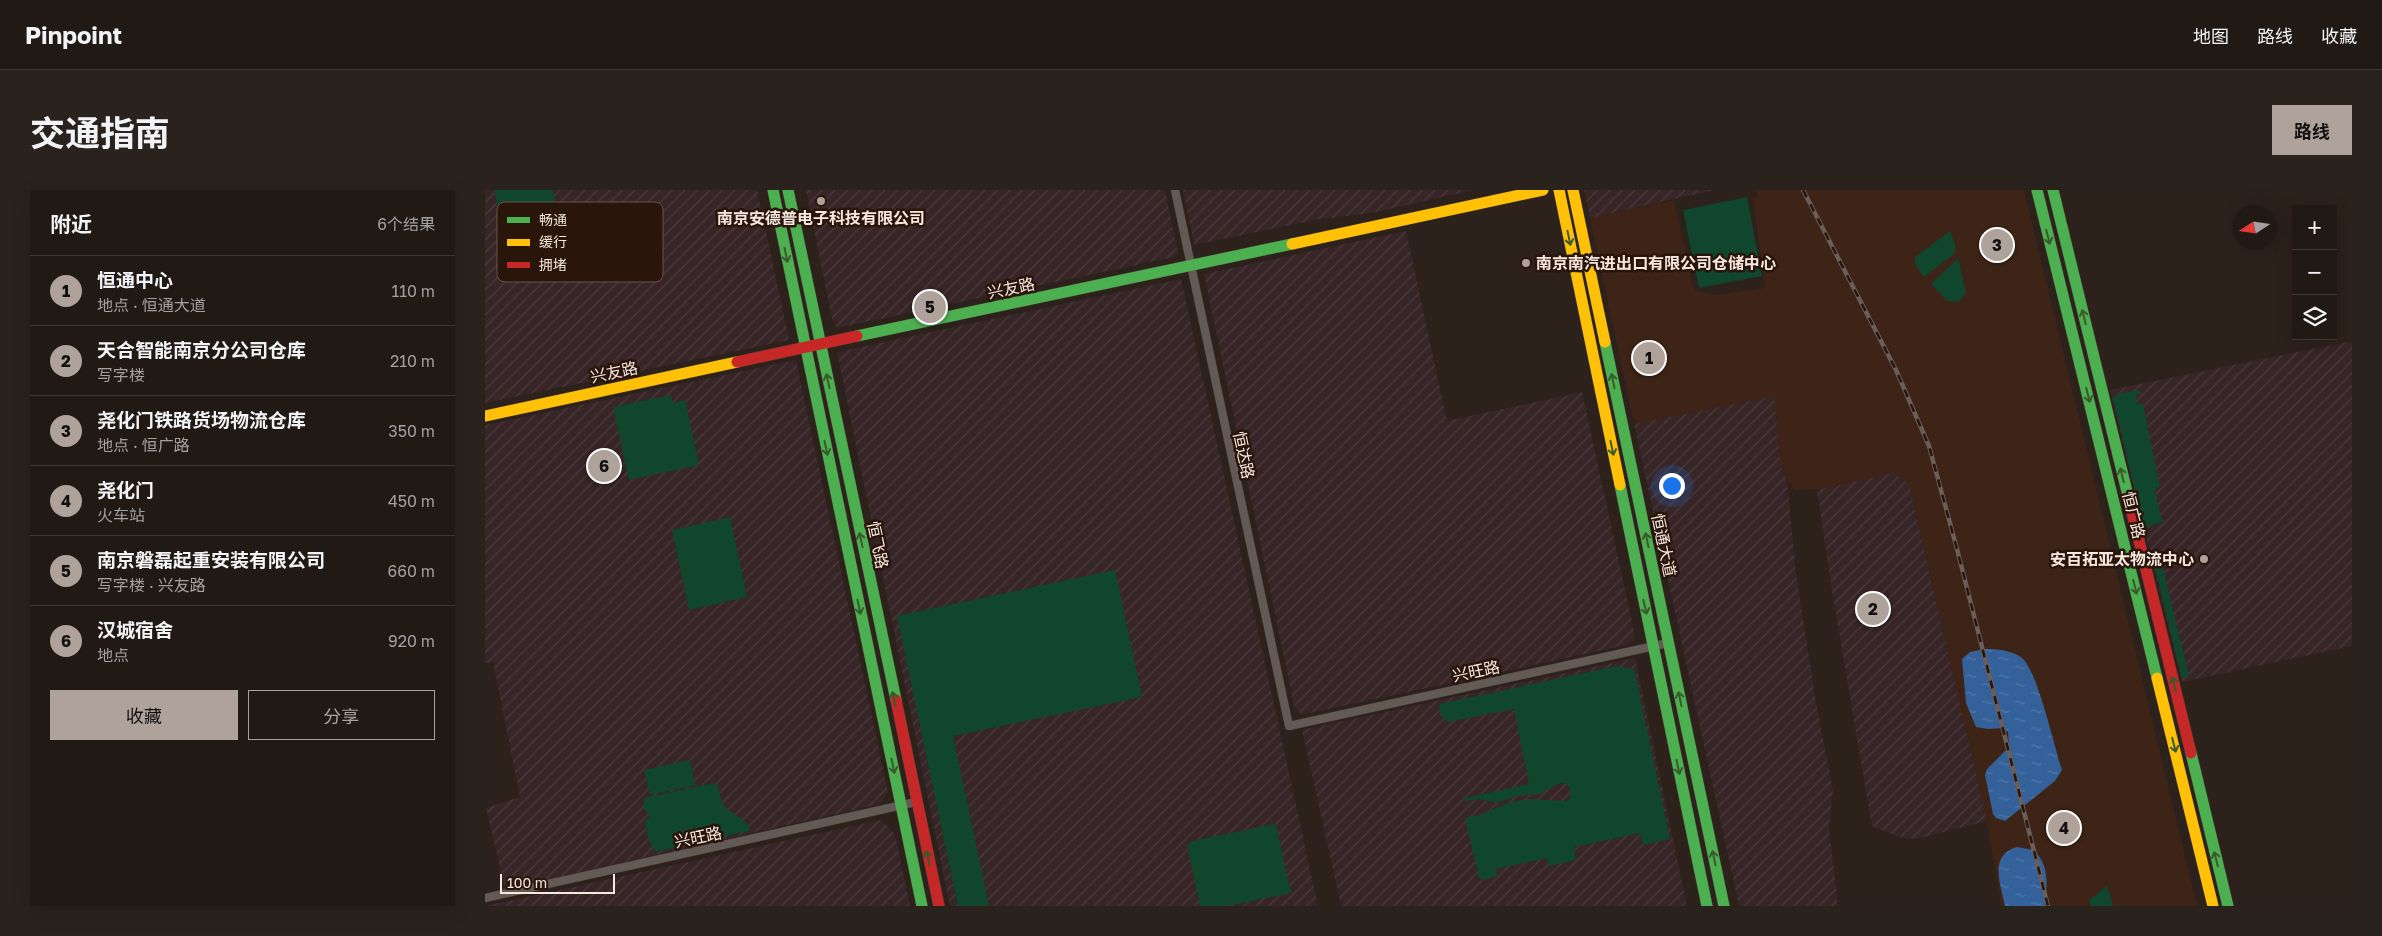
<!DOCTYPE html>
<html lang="zh">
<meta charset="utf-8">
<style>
body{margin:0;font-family:"Golos Text","Noto Sans SC",sans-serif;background:#29221d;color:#f1f3f6}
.controls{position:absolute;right:15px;top:15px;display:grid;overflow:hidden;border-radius:0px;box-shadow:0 5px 20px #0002}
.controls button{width:45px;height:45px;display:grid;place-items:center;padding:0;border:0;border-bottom:1px solid #3e3834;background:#211914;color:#f1f3f6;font:25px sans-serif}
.compass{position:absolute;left:1747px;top:15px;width:45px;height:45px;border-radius:50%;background:#211914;box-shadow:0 5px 20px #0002;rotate:258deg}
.scale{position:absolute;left:15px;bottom:12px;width:115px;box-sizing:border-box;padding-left:5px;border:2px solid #f6e8e0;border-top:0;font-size:14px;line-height:18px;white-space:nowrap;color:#f6e8e0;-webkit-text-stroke:4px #29150a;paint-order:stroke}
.you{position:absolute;left:1186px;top:295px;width:18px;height:18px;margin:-12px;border:4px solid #fff;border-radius:50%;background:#1a73e8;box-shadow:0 0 0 8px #1a73e833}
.badge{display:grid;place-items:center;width:32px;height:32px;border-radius:50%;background:#afa29b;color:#111;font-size:16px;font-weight:700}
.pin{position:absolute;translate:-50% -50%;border:2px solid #fff;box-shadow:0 1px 5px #0006}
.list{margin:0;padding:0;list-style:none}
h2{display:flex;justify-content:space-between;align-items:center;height:65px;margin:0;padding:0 20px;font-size:21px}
h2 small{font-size:16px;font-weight:400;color:#a2a0a0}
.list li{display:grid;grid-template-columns:32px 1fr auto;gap:15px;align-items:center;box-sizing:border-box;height:70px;padding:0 20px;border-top:1px solid #3e3834}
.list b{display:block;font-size:19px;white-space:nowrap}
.list p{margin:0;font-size:16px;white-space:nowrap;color:#a2a0a0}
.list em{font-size:16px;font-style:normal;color:#a2a0a0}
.actions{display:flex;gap:10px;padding:15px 20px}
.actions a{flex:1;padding:11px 0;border:1px solid #afa29b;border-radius:0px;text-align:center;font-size:18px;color:#afa29b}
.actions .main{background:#afa29b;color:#111}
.icon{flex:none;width:28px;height:28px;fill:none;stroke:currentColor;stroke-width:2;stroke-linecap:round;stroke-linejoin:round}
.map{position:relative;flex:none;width:1867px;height:716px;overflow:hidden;border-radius:0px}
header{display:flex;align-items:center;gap:30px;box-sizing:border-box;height:70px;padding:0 25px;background:#211914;border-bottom:1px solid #3e3834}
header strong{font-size:24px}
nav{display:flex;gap:28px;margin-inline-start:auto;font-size:18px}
.intro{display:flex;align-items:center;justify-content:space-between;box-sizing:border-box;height:120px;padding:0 30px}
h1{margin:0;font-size:35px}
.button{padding:12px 22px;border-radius:0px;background:#afa29b;color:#111;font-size:18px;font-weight:700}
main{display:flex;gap:30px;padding:0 30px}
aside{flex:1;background:#211914;border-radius:0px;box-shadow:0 5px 20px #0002}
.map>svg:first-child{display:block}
.built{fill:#3d2416}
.industrial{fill:url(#industrial-furrows)}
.grass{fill:#0f462d}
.water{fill:url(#water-ripples)}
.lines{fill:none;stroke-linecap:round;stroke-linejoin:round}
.street-casing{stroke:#453b36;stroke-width:9}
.fast-casing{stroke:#453b36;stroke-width:12}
.slow-casing{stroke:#453b36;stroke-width:12}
.jam-casing{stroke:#453b36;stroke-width:12}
.street{stroke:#635a55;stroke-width:8}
.fast{stroke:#4caf50;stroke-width:11}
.slow{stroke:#ffc107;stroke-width:11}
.jam{stroke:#c62828;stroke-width:11}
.rail-casing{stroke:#685e5a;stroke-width:4.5}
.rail{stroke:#29150a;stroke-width:2.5;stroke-dasharray:8;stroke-linecap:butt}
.oneway{stroke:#395a2a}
.poi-dot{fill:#afa29b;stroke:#29150a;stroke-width:2}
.labels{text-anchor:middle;stroke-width:5;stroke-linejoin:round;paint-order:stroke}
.poi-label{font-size:16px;font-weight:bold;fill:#f6e8e0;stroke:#29150a}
.street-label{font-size:16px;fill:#f6e8e0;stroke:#29150a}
.key{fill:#29150a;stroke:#66544a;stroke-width:1}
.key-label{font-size:14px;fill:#f6e8e0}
</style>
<header>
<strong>Pinpoint</strong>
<nav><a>地图</a><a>路线</a><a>收藏</a></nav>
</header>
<div class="intro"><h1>交通指南</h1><a class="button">路线</a></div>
<main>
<aside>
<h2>附近<small>6个结果</small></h2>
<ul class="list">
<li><span class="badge">1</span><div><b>恒通中心</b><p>地点 · 恒通大道</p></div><em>110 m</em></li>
<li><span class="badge">2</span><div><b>天合智能南京分公司仓库</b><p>写字楼</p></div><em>210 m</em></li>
<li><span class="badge">3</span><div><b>尧化门铁路货场物流仓库</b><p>地点 · 恒广路</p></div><em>350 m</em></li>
<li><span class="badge">4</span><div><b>尧化门</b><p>火车站</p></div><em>450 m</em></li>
<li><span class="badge">5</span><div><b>南京磐磊起重安装有限公司</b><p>写字楼 · 兴友路</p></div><em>660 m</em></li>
<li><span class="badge">6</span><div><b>汉城宿舍</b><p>地点</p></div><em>920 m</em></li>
</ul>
<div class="actions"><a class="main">收藏</a><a>分享</a></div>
</aside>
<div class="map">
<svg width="1867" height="716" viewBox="0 0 1867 716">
<defs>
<pattern id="industrial-furrows" width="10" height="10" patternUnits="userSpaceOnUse" patternTransform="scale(1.25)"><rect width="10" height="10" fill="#372527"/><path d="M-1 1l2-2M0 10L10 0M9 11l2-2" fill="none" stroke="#4b3a3c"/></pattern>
<pattern id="water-ripples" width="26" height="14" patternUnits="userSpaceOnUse" patternTransform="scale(1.25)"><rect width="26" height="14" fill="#34619a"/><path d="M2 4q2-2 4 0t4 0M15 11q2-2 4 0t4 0" fill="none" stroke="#5278a8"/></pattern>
</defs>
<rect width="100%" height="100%" fill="#2c211b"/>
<!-- built -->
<polygon class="built" points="1271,0 1539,0 1712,716 1516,716 1502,631 1424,295 1310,300 1302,290 1296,278 1289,206 1149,234 1105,28 1189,10 1209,100 1230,105 1280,98 1268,8 1273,7"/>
<!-- industrial -->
<g class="industrial">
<polygon points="0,0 272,0 304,150 0,213"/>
<polygon points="321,0 680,0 693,63 689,67 352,138 347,129"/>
<polygon points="698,0 989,0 886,23 829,30 709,55"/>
<polygon points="1099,0 1230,0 1105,28"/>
<polygon points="921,41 962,231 1097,202 1149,441 1149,450 1142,455 816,525 809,515 719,84"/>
<polygon points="696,89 833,716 465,716 352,162"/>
<polygon points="1867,151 1867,456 1697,492 1625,200"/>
<polygon points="311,170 403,602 395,614 20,699 1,618 35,607 8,472 0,473 0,235"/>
<polygon points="1289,206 1296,278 1302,290 1311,384 1331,512 1348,600 1344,637 1353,716 1254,716 1149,234"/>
<polygon points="1409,283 1424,295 1502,631 1431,649 1418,648 1387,636 1348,407 1332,300"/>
<polygon points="1150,468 1202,716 856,716 817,540"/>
<polygon points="396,630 410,644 425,716 0,716"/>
</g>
<!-- grass -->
<g class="grass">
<polygon points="9,0 68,0 75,33 26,44 20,16 13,17"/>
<polygon points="1262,7 1277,86 1214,98 1198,20"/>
<polygon points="1465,41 1470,54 1470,63 1439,87 1430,74 1430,67"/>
<polygon points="1473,68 1481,103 1473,112 1462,111 1446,94"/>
<polygon points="1654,200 1656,204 1651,205 1652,214 1658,214 1675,297 1670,298 1676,328 1680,331 1662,337 1658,335 1628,208 1633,204"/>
<polygon points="186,205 188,213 200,210 214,275 144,290 128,217"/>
<polygon points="245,327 262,407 204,420 187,340"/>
<polygon points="1674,362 1704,486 1697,488 1667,365"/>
<polygon points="630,380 657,507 468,546 504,716 473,716 412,426"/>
<polygon points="1132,476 1148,479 1150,483 1185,649 1158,655 1155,643 1089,657 1091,670 1064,676 1062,668 1011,679 1012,686 999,690 994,688 980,628 994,625 1025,612 1046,609 1081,611 1085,609 1085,598 1080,593 1073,594 1055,604 1031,606 1012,613 994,609 980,611 979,608 1044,594 1029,519 963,532 956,526 954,514"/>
<polygon points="205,570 210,595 165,605 159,580"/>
<path d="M228,593L232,594C235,601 235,611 240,617C248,626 260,627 265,639L263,641L171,662C163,654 162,642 160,631L165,626L159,619V608Z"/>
<polygon points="789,634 792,639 806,703 742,716 715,716 702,655 707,651"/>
<polygon points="1622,696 1628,716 1606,716 1604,710"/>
</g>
<!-- water -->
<g class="water">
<path d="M1500,459C1511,459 1527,460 1537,468C1553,482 1569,557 1577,580L1570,591L1520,631L1511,628L1508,624L1500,585L1502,579L1524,557L1523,542L1518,538L1503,539L1491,537L1481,513L1477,469L1485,462Z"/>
<path d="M1532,657L1548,660C1565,674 1562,696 1560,716H1520C1516,695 1503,665 1532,657Z"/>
</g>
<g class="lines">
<defs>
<g id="street">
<polyline points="690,0 804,536 1183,453"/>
<polyline points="0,708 431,612"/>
</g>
<g id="fast">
<polyline points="288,0 437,716"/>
<polyline points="303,0 411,510"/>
<polyline points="1552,0 1672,488"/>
<polyline points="1568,0 1645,314"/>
<polyline points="372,146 807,54"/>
<polyline points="1120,152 1239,716"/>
<polyline points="1135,295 1222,716"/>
<polyline points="1706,563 1743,716"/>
</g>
<g id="slow">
<polyline points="1074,0 1135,295"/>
<polyline points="1088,0 1120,152"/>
<polyline points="807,54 1058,0"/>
<polyline points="0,226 252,172"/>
<polyline points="1672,488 1728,716"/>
</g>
<g id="jam">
<polyline points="252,172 372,146"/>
<polyline points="1645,314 1706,563"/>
<polyline points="411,510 454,716"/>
</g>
</defs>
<!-- street casing -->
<use href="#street" class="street-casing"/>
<!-- fast casing -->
<use href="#fast" class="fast-casing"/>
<!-- slow casing -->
<use href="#slow" class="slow-casing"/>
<!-- jam casing -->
<use href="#jam" class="jam-casing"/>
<!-- street -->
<use href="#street" class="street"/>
<!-- fast -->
<use href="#fast" class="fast"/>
<!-- slow -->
<use href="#slow" class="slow"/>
<!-- jam -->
<use href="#jam" class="jam"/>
<defs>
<polyline id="rail" points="1318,0 1411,180 1444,256 1472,359 1563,716"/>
</defs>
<!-- rail casing -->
<use href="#rail" class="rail-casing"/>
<!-- rail -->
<use href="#rail" class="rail"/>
</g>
<!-- one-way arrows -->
<defs><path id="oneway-shaft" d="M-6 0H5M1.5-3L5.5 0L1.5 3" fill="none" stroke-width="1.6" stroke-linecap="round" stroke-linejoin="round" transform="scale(1.25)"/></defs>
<g class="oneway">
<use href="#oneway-shaft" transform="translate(1563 47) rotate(76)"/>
<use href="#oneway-shaft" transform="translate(1084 48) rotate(78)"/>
<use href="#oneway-shaft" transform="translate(301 65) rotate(78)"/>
<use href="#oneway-shaft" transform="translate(1599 127) rotate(-104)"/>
<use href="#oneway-shaft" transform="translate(343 191) rotate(-102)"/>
<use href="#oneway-shaft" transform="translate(1128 191) rotate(-102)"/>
<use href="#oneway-shaft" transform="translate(1603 205) rotate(76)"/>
<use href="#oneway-shaft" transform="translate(341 258) rotate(78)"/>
<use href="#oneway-shaft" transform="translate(1127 258) rotate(78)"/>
<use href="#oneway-shaft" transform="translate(1637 285) rotate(-104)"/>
<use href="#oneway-shaft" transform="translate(376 350) rotate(-102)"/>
<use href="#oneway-shaft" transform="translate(1162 350) rotate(-102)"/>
<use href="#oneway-shaft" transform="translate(1650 397) rotate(76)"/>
<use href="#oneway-shaft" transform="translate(374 417) rotate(78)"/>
<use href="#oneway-shaft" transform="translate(1160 417) rotate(77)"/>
<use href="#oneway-shaft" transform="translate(1689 494) rotate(-104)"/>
<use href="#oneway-shaft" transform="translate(409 509) rotate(-102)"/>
<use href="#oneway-shaft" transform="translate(1195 509) rotate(-102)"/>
<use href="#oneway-shaft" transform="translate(1689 555) rotate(76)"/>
<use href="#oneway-shaft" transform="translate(408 576) rotate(78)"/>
<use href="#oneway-shaft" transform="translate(1193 577) rotate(78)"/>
<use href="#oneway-shaft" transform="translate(443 668) rotate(-102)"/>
<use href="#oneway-shaft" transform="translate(1229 668) rotate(-102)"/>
<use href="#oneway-shaft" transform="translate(1731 669) rotate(-104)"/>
</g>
<!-- markers -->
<g class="poi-dot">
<circle cx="336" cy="11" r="5"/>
<circle cx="1041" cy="73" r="5"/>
<circle cx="1719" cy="369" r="5"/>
</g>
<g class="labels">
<!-- poi labels -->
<g class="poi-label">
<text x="336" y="34">南京安德普电子科技有限公司</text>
<text x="1051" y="79" text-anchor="start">南京南汽进出口有限公司仓储中心</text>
<text x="1709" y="375" text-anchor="end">安百拓亚太物流中心</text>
</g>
<!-- street labels -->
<g class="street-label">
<text transform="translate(526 98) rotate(-12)" y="6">兴友路</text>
<text transform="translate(129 182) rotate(-12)" y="6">兴友路</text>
<text transform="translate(759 265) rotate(78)" y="6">恒达路</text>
<text transform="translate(1649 325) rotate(76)" y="6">恒广路</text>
<text transform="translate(393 355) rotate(78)" y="6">恒飞路</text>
<text transform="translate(1179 355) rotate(78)" y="6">恒通大道</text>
<text transform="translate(991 481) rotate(-12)" y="6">兴旺路</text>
<text transform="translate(213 647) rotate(-12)" y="6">兴旺路</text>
</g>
</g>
<!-- legend -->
<rect x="12" y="12" width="166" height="80" rx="8" class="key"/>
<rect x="22" y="27" width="23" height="6" fill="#4caf50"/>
<rect x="22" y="49" width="23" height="7" fill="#ffc107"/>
<rect x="22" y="72" width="23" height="6" fill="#c62828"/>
<g class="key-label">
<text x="54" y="35">畅通</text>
<text x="54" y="57">缓行</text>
<text x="54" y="80">拥堵</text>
</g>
</svg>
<div class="controls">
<button>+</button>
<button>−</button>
<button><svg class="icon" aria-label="layers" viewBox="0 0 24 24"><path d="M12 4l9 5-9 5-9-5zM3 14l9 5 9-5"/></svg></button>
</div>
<svg class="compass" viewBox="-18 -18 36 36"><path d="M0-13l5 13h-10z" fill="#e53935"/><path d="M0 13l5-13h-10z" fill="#a2a0a0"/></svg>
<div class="scale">100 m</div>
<div class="you"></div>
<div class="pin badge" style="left:1164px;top:168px">1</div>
<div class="pin badge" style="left:1388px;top:419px">2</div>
<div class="pin badge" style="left:1512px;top:55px">3</div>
<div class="pin badge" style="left:1579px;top:638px">4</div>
<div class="pin badge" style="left:445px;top:117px">5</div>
<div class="pin badge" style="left:119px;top:276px">6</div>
</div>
</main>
